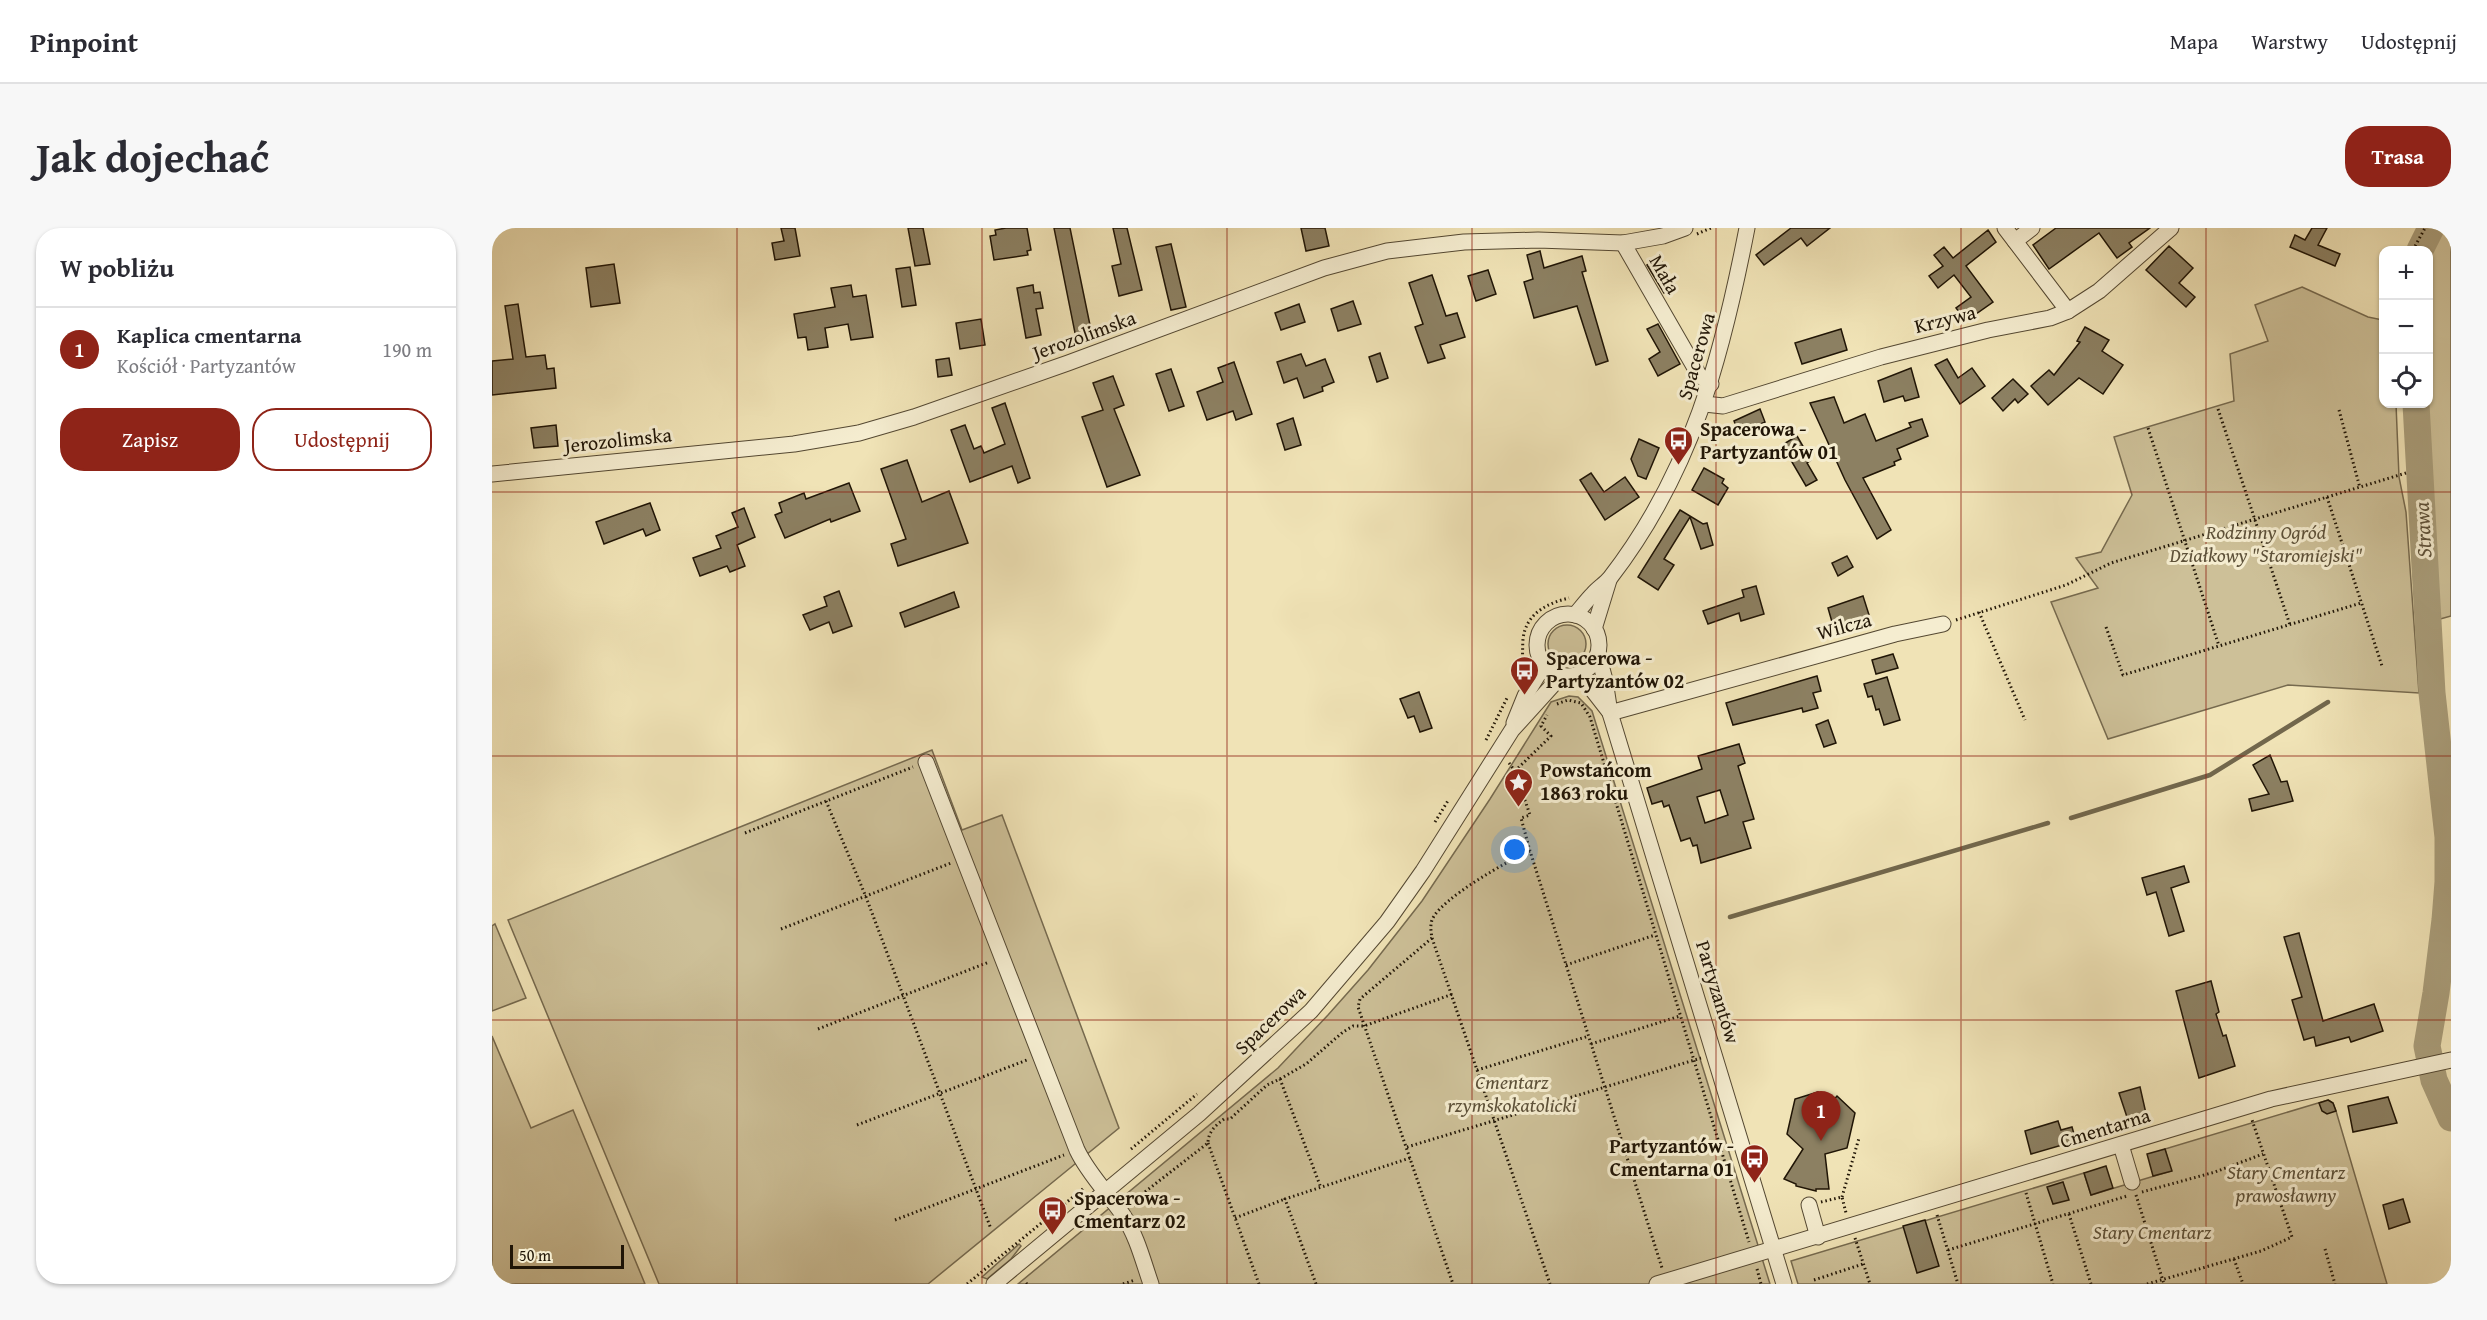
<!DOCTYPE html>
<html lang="pl">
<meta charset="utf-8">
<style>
body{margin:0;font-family:"Gentium Book Plus",serif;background:#f7f7f7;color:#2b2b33}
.controls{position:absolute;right:18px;top:18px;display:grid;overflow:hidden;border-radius:12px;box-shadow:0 2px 4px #0004}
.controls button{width:54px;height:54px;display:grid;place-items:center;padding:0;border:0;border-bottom:2px solid #e1e1e2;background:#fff;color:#2b2b33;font:30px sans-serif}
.scale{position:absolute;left:18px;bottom:15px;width:114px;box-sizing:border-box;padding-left:6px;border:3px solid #201506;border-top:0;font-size:16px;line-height:21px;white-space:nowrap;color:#201506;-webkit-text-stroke:4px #f5edd0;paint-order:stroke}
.you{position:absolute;left:1023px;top:622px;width:21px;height:21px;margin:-15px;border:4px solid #fff;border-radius:50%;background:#1a73e8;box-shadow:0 0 0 9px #1a73e833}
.badge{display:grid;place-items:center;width:39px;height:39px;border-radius:50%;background:#8f2418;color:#fff;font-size:20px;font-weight:700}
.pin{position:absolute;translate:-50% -50px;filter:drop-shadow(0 2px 3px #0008)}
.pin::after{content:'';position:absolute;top:32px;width:21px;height:18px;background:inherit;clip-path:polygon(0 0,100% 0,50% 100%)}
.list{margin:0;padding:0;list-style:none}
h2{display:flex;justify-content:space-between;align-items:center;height:78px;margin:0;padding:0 24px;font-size:26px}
h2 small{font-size:20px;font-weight:400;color:#7c7c81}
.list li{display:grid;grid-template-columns:39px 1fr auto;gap:18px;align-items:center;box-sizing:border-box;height:84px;padding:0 24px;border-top:2px solid #e1e1e2}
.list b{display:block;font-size:22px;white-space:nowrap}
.list p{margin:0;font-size:20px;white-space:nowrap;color:#7c7c81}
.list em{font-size:20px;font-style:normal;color:#7c7c81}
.actions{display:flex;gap:12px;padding:18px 24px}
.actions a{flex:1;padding:14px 0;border:2px solid #8f2418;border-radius:24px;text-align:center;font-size:21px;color:#8f2418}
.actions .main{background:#8f2418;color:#fff}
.icon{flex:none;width:33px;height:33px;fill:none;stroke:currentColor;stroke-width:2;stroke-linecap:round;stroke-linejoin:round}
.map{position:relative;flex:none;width:1959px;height:1056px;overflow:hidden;border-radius:24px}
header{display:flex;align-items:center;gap:36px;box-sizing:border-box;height:84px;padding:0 30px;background:#fff;border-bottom:2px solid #e1e1e2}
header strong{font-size:28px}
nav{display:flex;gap:33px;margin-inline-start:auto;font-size:21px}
.intro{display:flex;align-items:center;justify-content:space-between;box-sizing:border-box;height:144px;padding:0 36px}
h1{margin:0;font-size:42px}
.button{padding:15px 27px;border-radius:24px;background:#8f2418;color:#fff;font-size:21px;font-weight:700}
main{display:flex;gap:36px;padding:0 36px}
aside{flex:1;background:#fff;border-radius:24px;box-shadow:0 2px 4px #0004}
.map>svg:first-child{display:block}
.green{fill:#cdc098;stroke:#766a4f;stroke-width:1.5}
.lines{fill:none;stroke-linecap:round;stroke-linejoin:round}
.stream{stroke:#72674c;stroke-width:4.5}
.river{stroke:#a99d7a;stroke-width:27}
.building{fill:#8c8062;stroke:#201506;stroke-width:1.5;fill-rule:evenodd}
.minor-casing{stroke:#544832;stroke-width:17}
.path{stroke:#201506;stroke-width:3;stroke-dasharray:1.5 3;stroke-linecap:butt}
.minor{stroke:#f5edd0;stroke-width:15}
.grid{fill:none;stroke:#8f2418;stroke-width:1.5;stroke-opacity:0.55}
.labels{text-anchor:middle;stroke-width:6;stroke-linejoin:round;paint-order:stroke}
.street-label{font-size:20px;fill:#201506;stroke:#f5edd0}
.poi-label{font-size:20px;font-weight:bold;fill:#201506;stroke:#f5edd0;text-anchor:start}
.park-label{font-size:20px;font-style:italic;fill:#5d5139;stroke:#f5edd0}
.water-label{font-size:21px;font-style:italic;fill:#5e523a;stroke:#f5edd0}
</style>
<header>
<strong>Pinpoint</strong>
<nav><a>Mapa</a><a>Warstwy</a><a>Udostępnij</a></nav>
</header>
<div class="intro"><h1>Jak dojechać</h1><a class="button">Trasa</a></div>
<main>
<aside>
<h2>W pobliżu<small></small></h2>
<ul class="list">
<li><span class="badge">1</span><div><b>Kaplica cmentarna</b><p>Kościół · Partyzantów</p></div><em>190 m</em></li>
</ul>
<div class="actions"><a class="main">Zapisz</a><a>Udostępnij</a></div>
</aside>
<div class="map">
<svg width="1959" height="1056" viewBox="0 0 1959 1056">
<rect width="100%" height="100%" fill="#f0e3b6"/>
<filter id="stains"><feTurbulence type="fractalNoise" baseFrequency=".00333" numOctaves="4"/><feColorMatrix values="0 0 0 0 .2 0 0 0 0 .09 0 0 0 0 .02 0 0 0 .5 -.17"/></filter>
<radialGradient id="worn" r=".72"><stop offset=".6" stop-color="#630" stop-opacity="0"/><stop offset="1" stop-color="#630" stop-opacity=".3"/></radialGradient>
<!-- green -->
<g class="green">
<polygon points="1947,0 1959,0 1959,388 1941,393 1928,176 1936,176 1937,26"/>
<polygon points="1810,59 1876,89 1891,92 1892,176 1904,176 1907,249 1914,284 1927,465 1796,457 1616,511 1559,374 1606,360 1584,330 1609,324 1640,267 1622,209 1742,173 1738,126 1776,113 1763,77"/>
<circle cx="1075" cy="416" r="19"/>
<polygon points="1077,468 1086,469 1100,483 1278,1056 526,1056 786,840 836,787 876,742 930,673 998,571 1059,474"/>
<polygon points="440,522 470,602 510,587 627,900 436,1056 167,1056 16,692"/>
<polygon points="3,696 34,770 0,783 0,698"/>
<polygon points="0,808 39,900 81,882 153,1056 0,1056"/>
<polygon points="1836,872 1841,875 1844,883 1895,1056 1306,1056 1299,1033 1592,945 1599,967 1679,943 1673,921"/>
<polygon points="527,1016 529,1018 519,1031 495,1051 490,1049"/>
</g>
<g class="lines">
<!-- stream -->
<g class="stream">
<polyline points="1579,590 1718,547 1836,474"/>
<polyline points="1238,689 1556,595"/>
</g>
<!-- river -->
<g class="river">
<polyline points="1928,22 1939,0"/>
<polyline points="1924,176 1940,465 1956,609 1956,654 1953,692 1944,765 1935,818 1942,852 1959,890"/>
</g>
</g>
<!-- building -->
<g class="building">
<polygon points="289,0 303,0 308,28 283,32 280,15 292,13"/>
<polygon points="416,0 431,0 438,36 423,38"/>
<polygon points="514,0 535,0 539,22 535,23 536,27 502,32 498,8 504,7 503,2"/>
<polygon points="562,0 578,0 599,102 583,105"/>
<polygon points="621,0 635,0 650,62 627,68 620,38 629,36"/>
<polygon points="809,0 833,0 837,18 814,23"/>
<polygon points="1299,0 1338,0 1315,18 1309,10 1272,37 1264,27"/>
<polygon points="1564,0 1658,0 1637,15 1640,19 1625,30 1607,5 1557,41 1541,17"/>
<polygon points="1820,0 1835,0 1826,17 1848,26 1843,38 1798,19 1803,7 1813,12"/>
<polygon points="1496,2 1504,14 1474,38 1501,74 1474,93 1464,80 1479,69 1462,47 1446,60 1437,48 1451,38 1442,27 1452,19 1461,30"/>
<polygon points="679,16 694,79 679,82 664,19"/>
<polygon points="1677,18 1701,40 1687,55 1703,69 1694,79 1654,42"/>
<polygon points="1048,23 1052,40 1090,28 1094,43 1090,44 1116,133 1104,137 1085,78 1042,90 1032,54 1041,51 1035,27"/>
<polygon points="1167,29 1184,58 1172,65 1155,37"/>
<polygon points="122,36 128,75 99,79 94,40"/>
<polygon points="418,39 424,77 410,79 404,41"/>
<polygon points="996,42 1004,66 984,73 976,48"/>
<polygon points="940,47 954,88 965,85 973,109 948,117 953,130 936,135 923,99 931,96 917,55"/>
<polygon points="359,57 361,69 374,67 381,109 359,112 356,96 333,100 336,119 316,122 314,109 306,110 302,86 343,79 339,60"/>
<polygon points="541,57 542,65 548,64 551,80 544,81 549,107 534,110 525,60"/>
<polygon points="861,73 869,96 846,103 839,81"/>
<polygon points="26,76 34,129 53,127 55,141 62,140 64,160 0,167 0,133 21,131 13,78"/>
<polygon points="807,76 813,94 789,102 783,85"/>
<polygon points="489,91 493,117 468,121 464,95"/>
<polygon points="1166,96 1188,136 1166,148 1157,131 1168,124 1155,101"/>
<polygon points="1593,99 1617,112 1610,123 1631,137 1611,166 1587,150 1556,177 1539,158 1557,142 1562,147 1588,114 1585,113"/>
<polygon points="1349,101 1355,122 1310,136 1303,115"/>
<polygon points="888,125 896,150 885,154 877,129"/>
<polygon points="809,126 814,138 833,131 842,154 830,159 831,163 812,170 805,150 792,155 785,134"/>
<polygon points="457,130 460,147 446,149 444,132"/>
<polygon points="1455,131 1466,150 1480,140 1493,158 1468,176 1443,137"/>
<polygon points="742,134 760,186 744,192 741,183 715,192 705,164 731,154 726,140"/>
<polygon points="1419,140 1427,169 1413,173 1411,168 1392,174 1386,153"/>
<polygon points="679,141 692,178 677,183 664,146"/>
<polygon points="621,148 632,177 622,181 648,247 615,259 590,189 611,182 601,155"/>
<polygon points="1521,151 1536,166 1526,175 1523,171 1511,183 1500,170"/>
<polygon points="1342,169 1352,195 1373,186 1384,213 1419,199 1417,195 1430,191 1436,208 1405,221 1409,231 1402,234 1403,237 1371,250 1399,302 1385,311 1353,252 1318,175"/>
<polygon points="513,175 538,250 526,255 520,238 478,254 459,202 473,197 482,221 489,218 492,225 513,216 500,180"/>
<polygon points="1268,181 1273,194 1247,206 1242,193"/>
<polygon points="801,190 809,217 793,222 785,196"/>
<polygon points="64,197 66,218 42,220 39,200"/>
<polygon points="1305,208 1319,232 1315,235 1325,252 1314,258 1290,217"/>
<polygon points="1147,211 1167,220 1154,251 1146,248 1139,231"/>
<polygon points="415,232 430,274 457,263 476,315 406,338 399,316 414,311 389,241"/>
<polygon points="1212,240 1232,251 1230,255 1236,260 1226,277 1200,262"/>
<polygon points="1099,245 1112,264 1133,249 1147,269 1113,292 1088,252"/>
<polygon points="357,255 368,283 339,294 338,291 293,310 283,287 290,284 287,275 312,265 314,271"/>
<polygon points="158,275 168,302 154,308 151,301 112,316 104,294"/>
<polygon points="252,280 263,309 245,317 253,338 238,344 235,338 208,348 201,330 229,320 224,308 246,299 240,285"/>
<polygon points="1188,282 1211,296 1215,295 1221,317 1209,321 1198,289 1172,331 1182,337 1166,362 1146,349"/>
<polygon points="1355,328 1361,339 1346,348 1340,335"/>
<polygon points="1264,358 1272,386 1249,393 1247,385 1216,396 1211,383 1252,369 1250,362"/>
<polygon points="347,363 360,398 341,405 337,394 318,402 311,387 335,378 332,369"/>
<polygon points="462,364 467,379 413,399 408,385"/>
<polygon points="1371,368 1378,390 1342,401 1336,380"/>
<polygon points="1401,426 1406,440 1384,446 1380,432"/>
<polygon points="1325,448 1329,463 1321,465 1326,480 1311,484 1310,480 1241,497 1234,475"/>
<polygon points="1395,449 1408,492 1392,497 1387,481 1384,482 1380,468 1376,469 1372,456"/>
<polygon points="927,464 940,500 928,504 922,488 916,490 908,471"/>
<polygon points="1336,492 1344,515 1332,519 1324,497"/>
<path d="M1247,516L1253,535L1246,538L1262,591L1251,594L1259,620L1209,635L1205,617L1201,618L1198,610L1189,613L1177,577L1172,579L1170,573L1160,576L1155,560L1210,541L1206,528ZM1228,562L1236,587L1213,595L1205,569Z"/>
<polygon points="1778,527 1789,554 1795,553 1801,573 1760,583 1757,571 1777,566 1761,537"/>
<polygon points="1692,638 1697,654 1679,660 1692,703 1677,708 1664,664 1655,667 1650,650"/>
<polygon points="1807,705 1831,793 1882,776 1891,803 1859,814 1857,809 1824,818 1822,809 1812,812 1800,772 1810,769 1792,709"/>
<polygon points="1719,753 1727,784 1724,786 1731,808 1734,807 1743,838 1707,850 1684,763"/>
<polygon points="1648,859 1655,890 1637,895 1627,865"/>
<polygon points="1326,864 1332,883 1345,868 1363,885 1355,920 1333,926 1337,961 1324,961 1324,963 1304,958 1304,956 1292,951 1311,921 1295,906 1303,871"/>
<polygon points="1896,869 1905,895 1861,904 1856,878"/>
<polygon points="1836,872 1841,875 1844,883 1835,886 1830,883 1827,875"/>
<polygon points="1566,893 1569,902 1580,899 1584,913 1539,926 1533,903"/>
<polygon points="1673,921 1680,943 1661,948 1655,926"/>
<polygon points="1614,938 1621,960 1599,967 1592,945"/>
<polygon points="1571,954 1577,972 1561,976 1555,959"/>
<polygon points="1911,971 1918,994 1897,1001 1891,977"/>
<polygon points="1433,992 1447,1038 1425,1045 1411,998"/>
</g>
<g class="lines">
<defs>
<g id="minor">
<polyline points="1513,0 1576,83"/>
<polyline points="1523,13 1540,0"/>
<polyline points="1131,15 1207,147 1219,156"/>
<polyline points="1213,176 1231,178 1389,129 1496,102 1558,90 1576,83 1607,63 1679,0"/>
<polyline points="0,246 302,216 367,205 422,189 576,135 832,40 895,23 972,14 1046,12 1131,15 1171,8 1193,0"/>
<circle cx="1076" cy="417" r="31"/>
<path d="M1083,387C1089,380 1095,372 1101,366C1106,360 1113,356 1118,350C1200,244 1230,129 1255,0"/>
<polyline points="1102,401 1117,352"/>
<polyline points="1106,426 1113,452 1118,485 1292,1056"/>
<polyline points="1088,446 1116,482"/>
<polyline points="1118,485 1403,406 1451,396"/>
<polyline points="1022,495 1033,468 1052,437"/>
<path d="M434,534L585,922C597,947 616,965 631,987C645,1008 651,1033 659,1056"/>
<polyline points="1629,917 1640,954"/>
<polyline points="1317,977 1326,1009"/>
<polyline points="502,1056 707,886 819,783 895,694 931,643 1020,502 1069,448"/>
<polyline points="1165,1056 1779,871 1959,832"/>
</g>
</defs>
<!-- minor casing -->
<use href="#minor" class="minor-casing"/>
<!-- path -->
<g class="path">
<polyline points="1205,6 1219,0"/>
<polyline points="1921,22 1933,0"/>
<polyline points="1726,181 1798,397"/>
<polyline points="1847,182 1868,260"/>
<polyline points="1656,200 1727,418"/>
<polyline points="1835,269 1890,438"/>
<polyline points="1487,384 1533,492"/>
<polyline points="1464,392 1574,357 1619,335 1914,245"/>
<polyline points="1614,399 1631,447 1869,375"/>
<path d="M1026,448C1032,436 1030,424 1031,411C1034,385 1056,375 1077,370"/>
<polyline points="1065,476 1076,472 1089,475 1098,489 1257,1014"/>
<polyline points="994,512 1015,470"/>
<polyline points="1017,535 1023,543 1038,587 1029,590 1038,623 1170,1040"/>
<polyline points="1023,543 1059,508 1049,498 1055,487"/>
<polyline points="334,573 374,669 499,1001"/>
<polyline points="943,594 957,571"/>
<polyline points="253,605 421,539"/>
<path d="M1038,623C1017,632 948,671 940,692C938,698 939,704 940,710L1058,1056"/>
<polyline points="289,701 459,635"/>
<polyline points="940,710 868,771 866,779 961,1056"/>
<polyline points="1074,737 1163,707"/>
<polyline points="326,801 497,734"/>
<polyline points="1099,816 1188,788"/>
<polyline points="985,842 1097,808"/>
<polyline points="788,851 814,836 851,804 861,798 872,798 961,766"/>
<polyline points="365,897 535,832"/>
<polyline points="716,915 767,1056"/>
<polyline points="915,919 1209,830"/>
<polyline points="639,921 705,866"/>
<polyline points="1650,964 1723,944 1771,926"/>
<polyline points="1534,965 1561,1056"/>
<polyline points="1644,967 1672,1056"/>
<polyline points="1350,969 1367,910"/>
<polyline points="1329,974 1350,969 1354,985"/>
<path d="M642,978L654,963L716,915C716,904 724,897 732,891H738L775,857L788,851L829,960"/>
<polyline points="1577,986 1599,1056"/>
<polyline points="1445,987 1466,1056"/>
<polyline points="743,990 793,971"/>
<polyline points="403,992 572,927"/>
<polyline points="1363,1010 1378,1056"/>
<polyline points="1833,1021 1843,1056"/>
<polyline points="1456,1022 1635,968"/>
<polyline points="1742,1031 1751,1056"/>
<polyline points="1265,1041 1269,1056"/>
<polyline points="1322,1052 1371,1036"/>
<polyline points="534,1055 535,1056"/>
<polyline points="475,1056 592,960"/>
<polyline points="631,1056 643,1052"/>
<polyline points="824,1056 793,971 918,930"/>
<polyline points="1655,1056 1769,1023 1800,1009 1760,892"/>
</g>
<!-- minor -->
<use href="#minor" class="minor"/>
</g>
<!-- grid -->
<path class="grid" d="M245,0V1056M490,0V1056M735,0V1056M980,0V1056M1224,0V1056M1469,0V1056M1714,0V1056M0,264H1959M0,528H1959M0,792H1959"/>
<!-- icons -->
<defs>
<symbol id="bus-pin" viewBox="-11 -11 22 30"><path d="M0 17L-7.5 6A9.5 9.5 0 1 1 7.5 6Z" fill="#8f2418" stroke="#f5edd0"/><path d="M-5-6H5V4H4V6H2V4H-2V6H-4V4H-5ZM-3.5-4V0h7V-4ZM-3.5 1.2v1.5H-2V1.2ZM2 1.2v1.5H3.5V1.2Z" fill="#fff"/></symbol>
<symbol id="sight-pin" viewBox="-11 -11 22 30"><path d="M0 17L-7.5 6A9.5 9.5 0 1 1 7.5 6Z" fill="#8f2418" stroke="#f5edd0"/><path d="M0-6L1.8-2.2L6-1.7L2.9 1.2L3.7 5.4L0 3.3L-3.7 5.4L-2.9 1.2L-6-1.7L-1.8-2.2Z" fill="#fff"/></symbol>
</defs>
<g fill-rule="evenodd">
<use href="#bus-pin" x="1170" y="196" width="33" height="45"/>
<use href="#bus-pin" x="1016" y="426" width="33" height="45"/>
<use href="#sight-pin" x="1010" y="538" width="33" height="45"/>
<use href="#bus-pin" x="1246" y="914" width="33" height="45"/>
<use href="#bus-pin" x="544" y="966" width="33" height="45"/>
</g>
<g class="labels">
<!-- street labels -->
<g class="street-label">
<text transform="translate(1173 46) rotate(60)" y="7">Mała</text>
<text transform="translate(1453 91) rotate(-14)" y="7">Krzywa</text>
<text transform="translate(592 107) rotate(-20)" y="7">Jerozolimska</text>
<text transform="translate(1204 128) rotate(-74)" y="7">Spacerowa</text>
<text transform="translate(126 212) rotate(-6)" y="7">Jerozolimska</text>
<text transform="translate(1352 398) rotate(-15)" y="7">Wilcza</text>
<text transform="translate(1226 764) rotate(73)" y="7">Partyzantów</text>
<text transform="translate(778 792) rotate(-44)" y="7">Spacerowa</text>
<text transform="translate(1613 900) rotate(-17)" y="7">Cmentarna</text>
</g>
<!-- poi labels -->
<g class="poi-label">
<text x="1208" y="208">Spacerowa -<tspan x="1208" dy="23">Partyzantów 01</tspan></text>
<text x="1054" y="437">Spacerowa -<tspan x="1054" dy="23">Partyzantów 02</tspan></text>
<text x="1048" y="549">Powstańcom<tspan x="1048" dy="23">1863 roku</tspan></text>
<text x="1242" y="925" text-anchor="end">Partyzantów -<tspan x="1242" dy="23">Cmentarna 01</tspan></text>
<text x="582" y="977">Spacerowa -<tspan x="582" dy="23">Cmentarz 02</tspan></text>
</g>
<!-- park labels -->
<g class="park-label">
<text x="1774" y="311">Rodzinny Ogród<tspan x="1774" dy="23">Działkowy "Staromiejski"</tspan></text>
<text x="1020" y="861">Cmentarz<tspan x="1020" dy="23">rzymskokatolicki</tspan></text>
<text x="1794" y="951">Stary Cmentarz<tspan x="1794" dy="23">prawosławny</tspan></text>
<text x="1660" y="1011">Stary Cmentarz</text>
</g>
<!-- water labels -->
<g class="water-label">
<text transform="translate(1931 302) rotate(-93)" y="7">Strawa</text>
</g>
</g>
<rect width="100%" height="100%" filter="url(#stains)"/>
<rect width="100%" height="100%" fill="url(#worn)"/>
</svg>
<div class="controls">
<button>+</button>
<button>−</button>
<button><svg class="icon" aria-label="locate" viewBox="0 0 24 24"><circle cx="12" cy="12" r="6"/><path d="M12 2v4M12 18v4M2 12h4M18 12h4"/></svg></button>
</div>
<div class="scale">50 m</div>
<div class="you"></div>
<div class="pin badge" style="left:1329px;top:913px">1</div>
</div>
</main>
